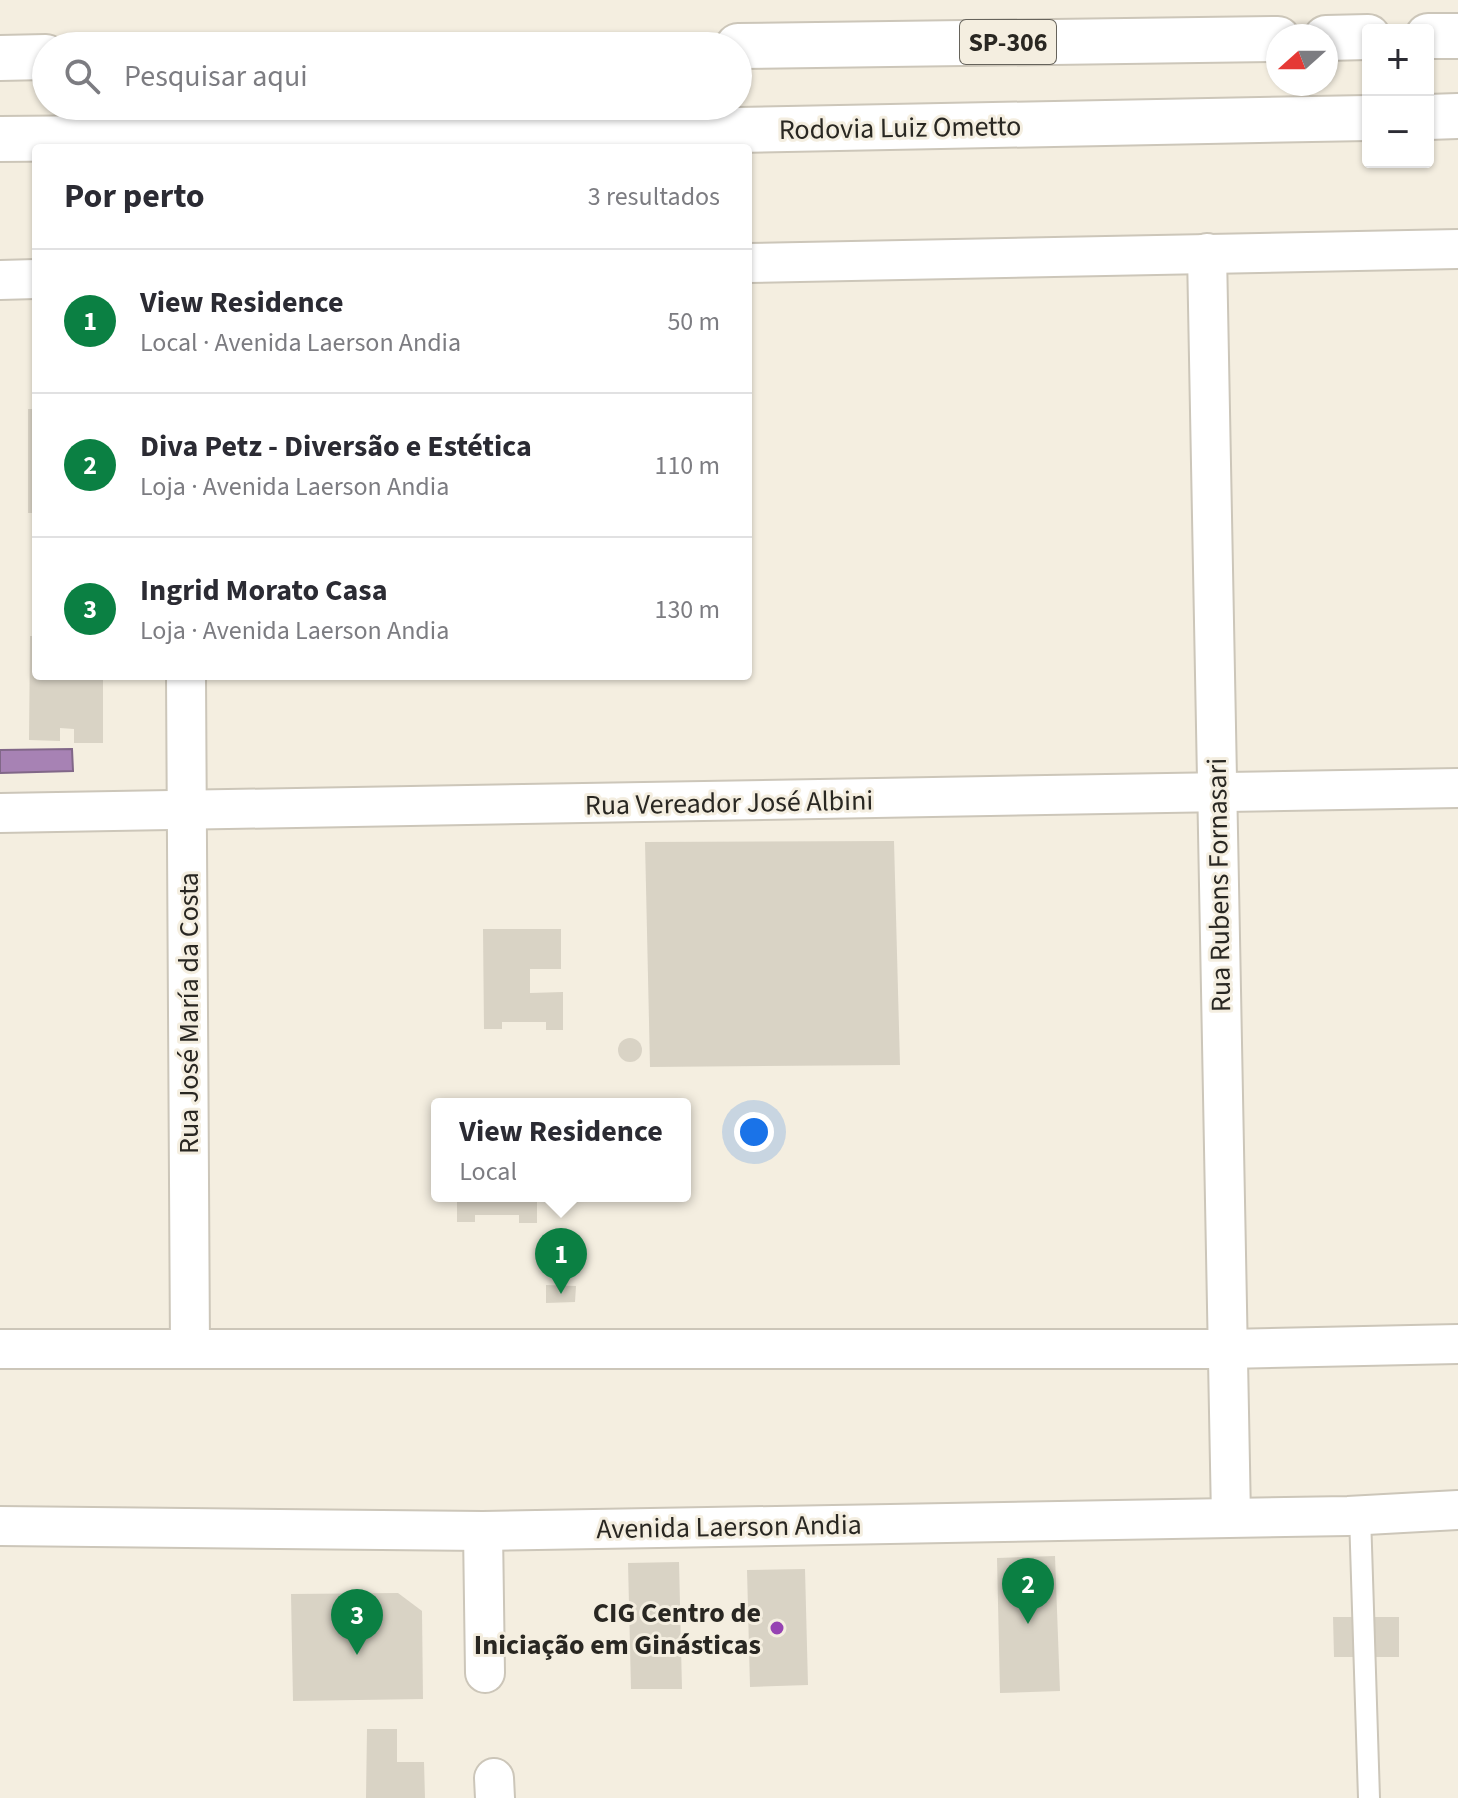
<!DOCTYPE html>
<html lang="pt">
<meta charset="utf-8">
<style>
body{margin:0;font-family:"Source Sans 3",sans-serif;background:#f7f7f7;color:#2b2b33}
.controls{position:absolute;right:24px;top:24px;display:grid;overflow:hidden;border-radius:8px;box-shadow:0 2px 6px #0004}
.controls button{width:72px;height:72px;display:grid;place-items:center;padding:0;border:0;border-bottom:2px solid #e1e1e2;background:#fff;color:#2b2b33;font:40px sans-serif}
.compass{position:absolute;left:1266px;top:24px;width:72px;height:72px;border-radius:50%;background:#fff;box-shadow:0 2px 6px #0004;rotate:249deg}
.you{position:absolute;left:754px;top:1132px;width:28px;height:28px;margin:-20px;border:6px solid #fff;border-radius:50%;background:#1a73e8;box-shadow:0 0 0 12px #1a73e833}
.badge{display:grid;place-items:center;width:52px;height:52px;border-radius:50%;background:#0b8043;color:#fff;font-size:26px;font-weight:700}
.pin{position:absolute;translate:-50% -66px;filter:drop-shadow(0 2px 4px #0008)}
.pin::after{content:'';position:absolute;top:42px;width:28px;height:24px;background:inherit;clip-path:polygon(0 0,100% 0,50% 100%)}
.popup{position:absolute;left:431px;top:1098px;width:260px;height:104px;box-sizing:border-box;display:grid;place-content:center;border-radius:8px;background:#fff;filter:drop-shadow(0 2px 6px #0005);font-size:26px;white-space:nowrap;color:#7c7c81}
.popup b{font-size:30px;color:#2b2b33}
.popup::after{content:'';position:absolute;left:50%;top:100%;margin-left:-16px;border:16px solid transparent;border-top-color:#fff}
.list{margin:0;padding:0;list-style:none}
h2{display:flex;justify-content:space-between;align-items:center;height:104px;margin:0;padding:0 32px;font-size:34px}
h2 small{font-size:26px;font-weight:400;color:#7c7c81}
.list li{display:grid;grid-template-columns:52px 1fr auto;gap:24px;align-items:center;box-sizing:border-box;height:144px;padding:0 32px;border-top:2px solid #e1e1e2}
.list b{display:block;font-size:30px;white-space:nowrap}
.list p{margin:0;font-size:26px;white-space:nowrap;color:#7c7c81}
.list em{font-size:26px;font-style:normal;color:#7c7c81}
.icon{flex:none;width:44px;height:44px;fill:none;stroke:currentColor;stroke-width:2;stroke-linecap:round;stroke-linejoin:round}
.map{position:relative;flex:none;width:1458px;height:1798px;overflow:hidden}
.search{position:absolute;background:#fff;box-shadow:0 2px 6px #0004;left:32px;top:32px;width:720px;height:88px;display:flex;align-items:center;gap:20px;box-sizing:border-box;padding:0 28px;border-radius:44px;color:#7c7c81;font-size:30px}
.panel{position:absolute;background:#fff;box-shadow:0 2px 6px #0004;left:32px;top:144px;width:720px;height:536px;border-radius:8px}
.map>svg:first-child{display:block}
.water{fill:#a782b4;stroke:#816788;stroke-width:2}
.building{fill:#d9d3c5}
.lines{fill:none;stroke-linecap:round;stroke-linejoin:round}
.lane-casing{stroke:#ccc6b9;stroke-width:24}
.street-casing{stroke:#ccc6b9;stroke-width:42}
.primary-casing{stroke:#ccc6b9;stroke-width:48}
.lane{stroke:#fff;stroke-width:20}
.street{stroke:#fff;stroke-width:38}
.primary{stroke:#fff;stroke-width:44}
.poi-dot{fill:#9643b2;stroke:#f4eee0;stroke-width:3}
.labels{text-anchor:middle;stroke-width:6;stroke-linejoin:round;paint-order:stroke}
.shield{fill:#f4eee0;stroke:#66635b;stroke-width:2}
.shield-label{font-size:26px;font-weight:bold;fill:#292722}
.street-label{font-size:28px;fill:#292722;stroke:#f4eee0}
.poi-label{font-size:28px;font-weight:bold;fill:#292722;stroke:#f4eee0;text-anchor:end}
</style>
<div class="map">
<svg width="1458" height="1798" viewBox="0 0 1458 1798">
<rect width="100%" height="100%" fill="#f4eee0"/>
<!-- water -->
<polygon class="water" points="72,749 73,771 0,773 0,750"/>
<!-- building -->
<g class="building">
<rect x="28" y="409" width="8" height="104"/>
<polygon points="30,636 36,636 36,676 103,676 103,743 74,743 74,729 60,728 60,741 29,740"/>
<polygon points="894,841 900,1065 650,1067 645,842"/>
<polygon points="483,929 561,929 561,969 530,969 530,993 563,992 563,1030 546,1030 546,1022 502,1022 502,1029 484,1029"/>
<circle cx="630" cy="1050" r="12"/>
<polygon points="457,1196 537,1196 537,1223 519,1223 519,1215 475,1215 475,1222 457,1222"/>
<polygon points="546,1285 576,1286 575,1302 546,1303"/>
<polygon points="1055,1556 1060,1691 1000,1693 997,1558"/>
<polygon points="679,1562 682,1689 631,1689 628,1563"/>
<polygon points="805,1569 808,1685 750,1687 747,1570"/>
<polygon points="398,1593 422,1611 423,1699 293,1701 291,1594"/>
<polygon points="1333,1617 1399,1617 1399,1657 1334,1657"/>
<polygon points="367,1729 397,1729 397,1762 424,1762 425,1798 366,1798"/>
</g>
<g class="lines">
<defs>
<polyline id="lane" points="1360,1515 1369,1798"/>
<g id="street">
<polyline points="1207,253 1231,1517"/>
<polyline points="748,263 1458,249"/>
<polyline points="0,280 36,279"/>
<polyline points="186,676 190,1349"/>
<polyline points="0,813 1458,788"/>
<polyline points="0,1349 1226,1349 1458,1344"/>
<polyline points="0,1526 483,1531 1348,1516 1458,1510"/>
<polyline points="483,1531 485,1673"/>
<polyline points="494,1778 495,1798"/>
</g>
<g id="primary">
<polyline points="1428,36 1458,36"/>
<polyline points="1326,38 1368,37"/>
<polyline points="738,46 1278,39"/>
<polyline points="0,58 46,57"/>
<polyline points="1428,117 1458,116"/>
<polyline points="0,139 469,135 1368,118"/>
</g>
</defs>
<!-- lane casing -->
<use href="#lane" class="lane-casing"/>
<!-- street casing -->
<use href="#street" class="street-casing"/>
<!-- primary casing -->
<use href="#primary" class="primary-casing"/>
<!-- lane -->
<use href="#lane" class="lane"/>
<!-- street -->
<use href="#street" class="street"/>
<!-- primary -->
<use href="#primary" class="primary"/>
</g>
<!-- markers -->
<circle class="poi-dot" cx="777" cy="1628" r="8"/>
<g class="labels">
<!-- shield labels -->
<rect class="shield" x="960" y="20" width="96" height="44" rx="6"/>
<g class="shield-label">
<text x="1008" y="51">SP-306</text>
</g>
<!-- street labels -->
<g class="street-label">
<text transform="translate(900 127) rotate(-1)" y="10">Rodovia Luiz Ometto</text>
<text transform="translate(729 802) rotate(-1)" y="10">Rua Vereador José Albini</text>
<text transform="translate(1218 885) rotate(-91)" y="10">Rua Rubens Fornasari</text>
<text transform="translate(188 1013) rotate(-90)" y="10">Rua José María da Costa</text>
<text transform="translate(729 1526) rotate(-1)" y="10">Avenida Laerson Andia</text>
</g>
<!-- poi labels -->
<g class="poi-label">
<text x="761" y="1622">CIG Centro de<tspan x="761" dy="32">Iniciação em Ginásticas</tspan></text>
</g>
</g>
</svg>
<div class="controls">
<button>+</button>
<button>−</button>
</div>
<svg class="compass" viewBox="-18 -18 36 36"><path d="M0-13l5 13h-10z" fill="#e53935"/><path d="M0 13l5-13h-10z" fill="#7c7c81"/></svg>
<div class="you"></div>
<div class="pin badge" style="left:561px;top:1294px">1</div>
<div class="popup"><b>View Residence</b>Local</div>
<div class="pin badge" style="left:1028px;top:1624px">2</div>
<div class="pin badge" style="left:357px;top:1655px">3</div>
<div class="search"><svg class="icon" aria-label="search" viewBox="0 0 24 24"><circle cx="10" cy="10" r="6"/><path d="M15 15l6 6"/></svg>Pesquisar aqui</div>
<section class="panel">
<h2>Por perto<small>3 resultados</small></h2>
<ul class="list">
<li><span class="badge">1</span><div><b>View Residence</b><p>Local · Avenida Laerson Andia</p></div><em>50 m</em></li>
<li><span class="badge">2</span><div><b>Diva Petz - Diversão e Estética</b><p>Loja · Avenida Laerson Andia</p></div><em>110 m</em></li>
<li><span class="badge">3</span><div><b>Ingrid Morato Casa</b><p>Loja · Avenida Laerson Andia</p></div><em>130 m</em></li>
</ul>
</section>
</div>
